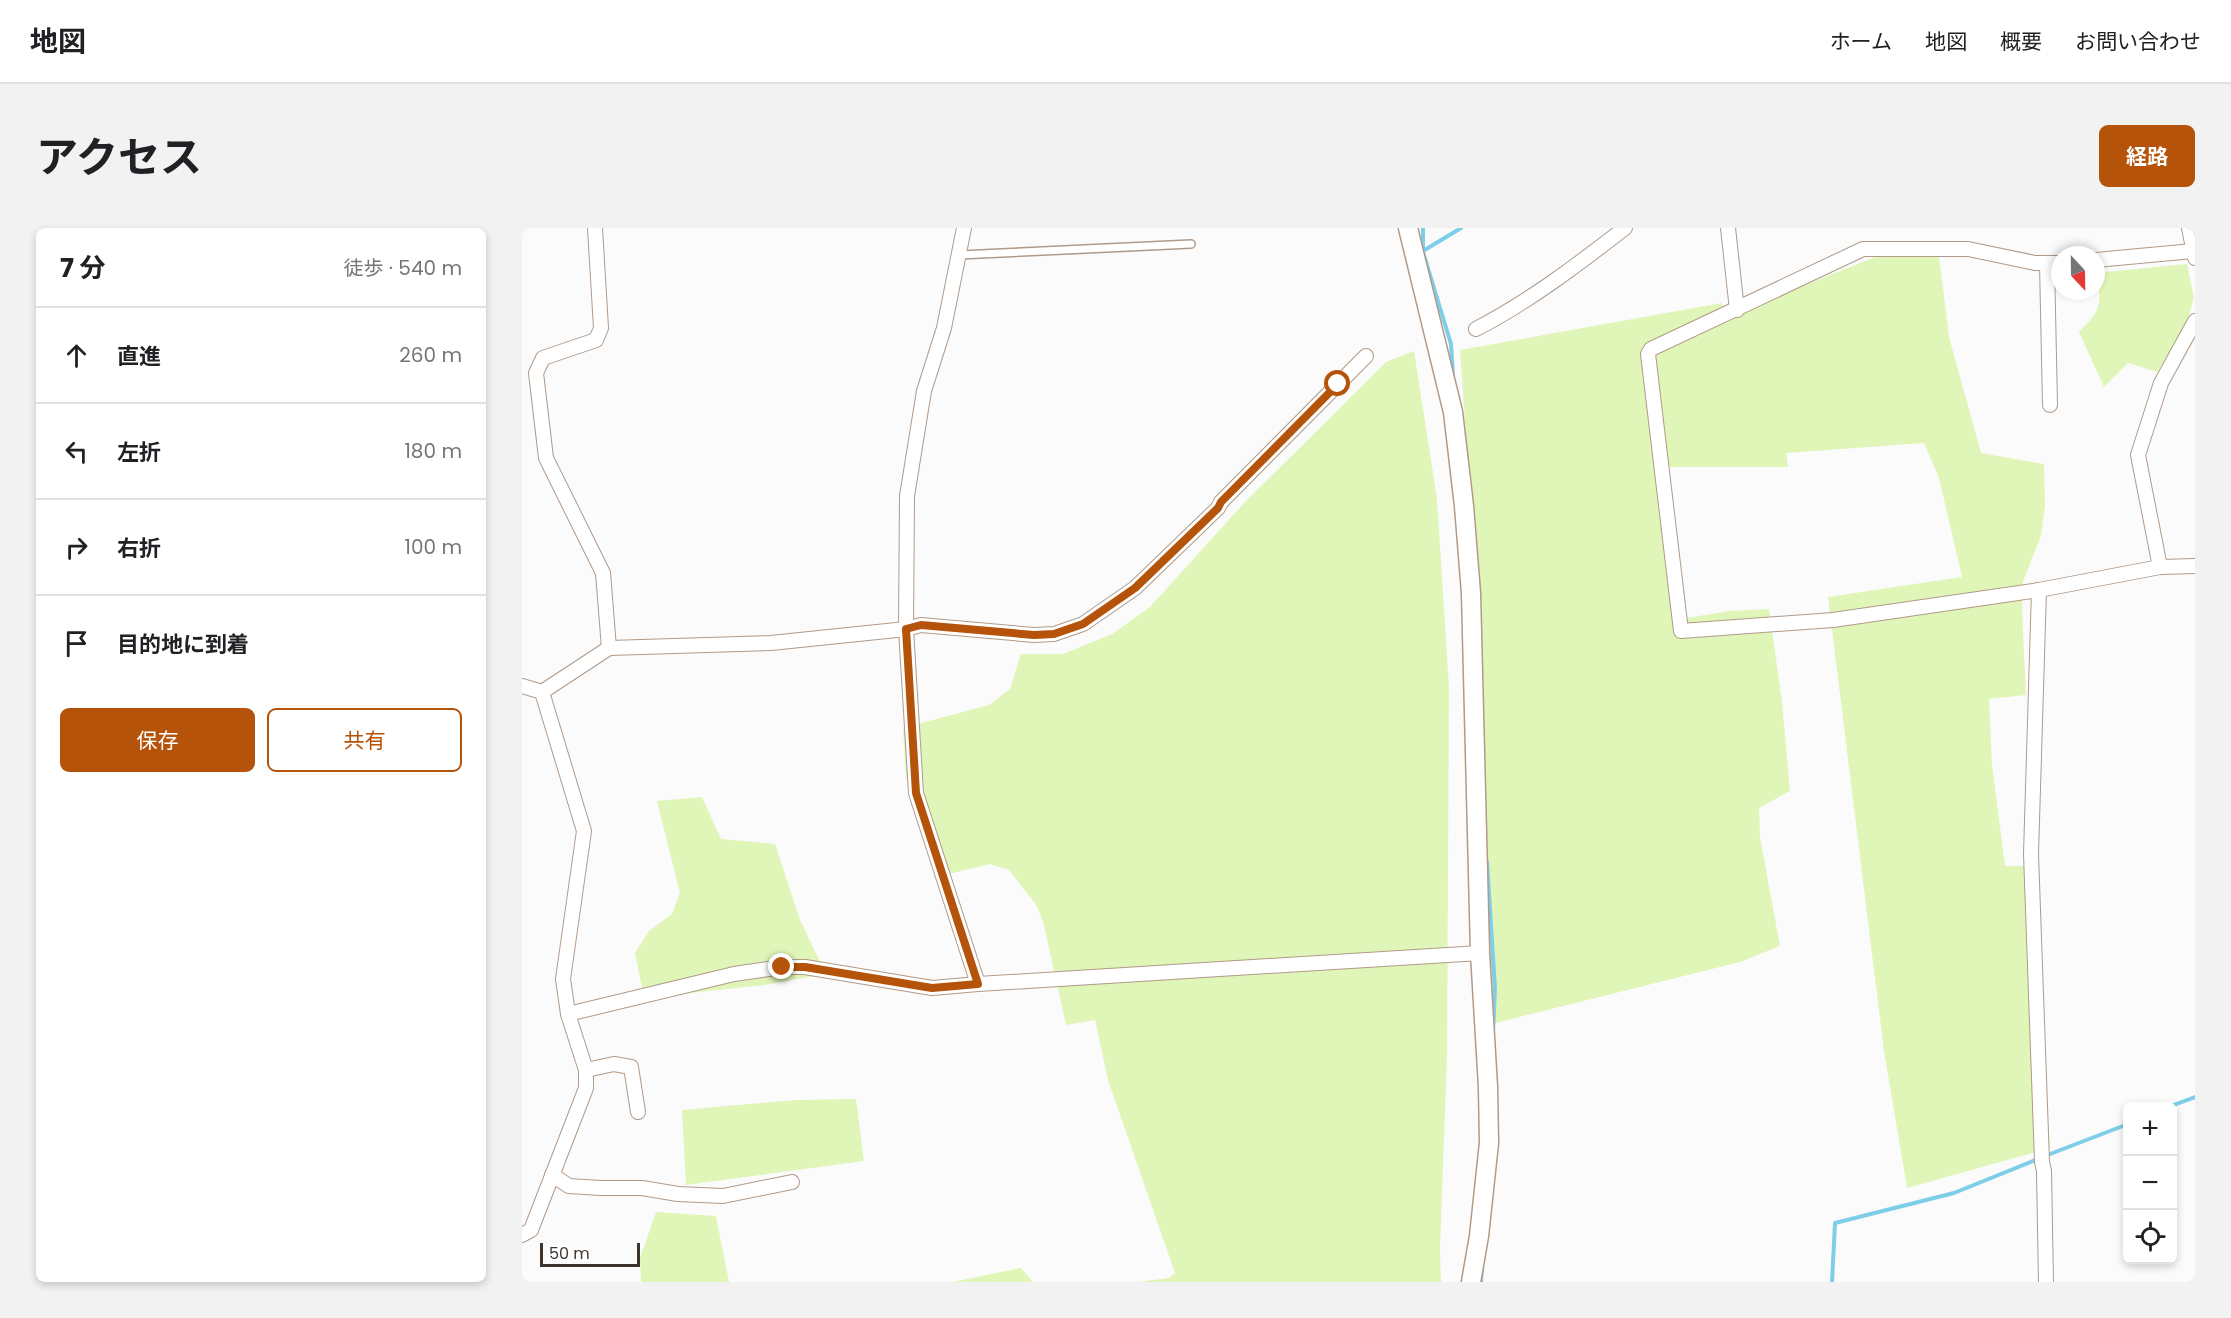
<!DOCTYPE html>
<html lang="ja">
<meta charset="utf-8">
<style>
body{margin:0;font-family:Poppins,"Noto Sans JP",sans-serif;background:#f2f2f2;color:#202124}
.controls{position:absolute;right:18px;bottom:18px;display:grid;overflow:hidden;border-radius:9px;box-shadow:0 3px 9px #0003}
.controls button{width:54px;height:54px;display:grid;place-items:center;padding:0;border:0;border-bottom:2px solid #e0e0e0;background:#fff;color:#202124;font:30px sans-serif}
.compass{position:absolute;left:1529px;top:18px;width:54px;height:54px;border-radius:50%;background:#fff;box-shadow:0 3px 9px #0003;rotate:158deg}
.scale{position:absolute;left:18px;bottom:15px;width:100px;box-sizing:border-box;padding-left:6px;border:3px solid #3e352d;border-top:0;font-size:16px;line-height:21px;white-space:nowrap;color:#3e352d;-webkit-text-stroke:4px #fff;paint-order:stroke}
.stop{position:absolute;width:18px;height:18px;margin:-14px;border:4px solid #b45309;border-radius:50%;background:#fff}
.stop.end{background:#b45309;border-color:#fff;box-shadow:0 2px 6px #0008}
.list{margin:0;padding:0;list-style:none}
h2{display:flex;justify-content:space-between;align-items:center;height:78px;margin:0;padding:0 24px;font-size:26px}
h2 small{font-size:20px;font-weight:400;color:#757577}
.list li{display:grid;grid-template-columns:39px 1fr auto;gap:18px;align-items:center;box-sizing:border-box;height:96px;padding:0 24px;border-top:2px solid #e0e0e0}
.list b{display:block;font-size:22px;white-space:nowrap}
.list em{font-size:20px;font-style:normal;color:#757577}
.actions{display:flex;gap:12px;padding:18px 24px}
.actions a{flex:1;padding:14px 0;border:2px solid #b45309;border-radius:9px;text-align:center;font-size:21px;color:#b45309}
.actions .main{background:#b45309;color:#fff}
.icon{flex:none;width:33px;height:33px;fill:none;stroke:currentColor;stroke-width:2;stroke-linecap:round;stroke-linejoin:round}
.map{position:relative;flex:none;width:1673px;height:1054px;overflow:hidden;border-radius:9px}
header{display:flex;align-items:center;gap:36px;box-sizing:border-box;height:84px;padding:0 30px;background:#fff;border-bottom:2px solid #e0e0e0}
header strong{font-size:28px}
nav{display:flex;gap:33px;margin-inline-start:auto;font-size:21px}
.intro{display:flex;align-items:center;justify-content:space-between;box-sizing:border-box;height:144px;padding:0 36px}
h1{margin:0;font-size:42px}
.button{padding:15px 27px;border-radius:9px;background:#b45309;color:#fff;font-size:21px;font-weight:700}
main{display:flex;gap:36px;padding:0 36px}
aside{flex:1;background:#fff;border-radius:9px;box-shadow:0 3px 9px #0003}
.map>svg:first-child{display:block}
.green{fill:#e0f5b8}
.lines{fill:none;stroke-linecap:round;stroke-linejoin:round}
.stream{stroke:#7fcee9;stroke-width:4}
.service-casing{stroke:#b19a88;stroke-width:10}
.minor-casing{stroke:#b19a88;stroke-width:16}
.tertiary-casing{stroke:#b19a88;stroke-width:21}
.service{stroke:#fff;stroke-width:7}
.minor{stroke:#fff;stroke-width:14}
.tertiary{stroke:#fff;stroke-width:18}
.route{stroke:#b45309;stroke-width:8}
</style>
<header>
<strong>地図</strong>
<nav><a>ホーム</a><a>地図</a><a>概要</a><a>お問い合わせ</a></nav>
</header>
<div class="intro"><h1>アクセス</h1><a class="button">経路</a></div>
<main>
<aside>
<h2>7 分<small>徒歩 · 540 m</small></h2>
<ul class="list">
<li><svg class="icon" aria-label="ahead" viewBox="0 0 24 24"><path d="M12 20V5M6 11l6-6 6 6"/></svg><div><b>直進</b></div><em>260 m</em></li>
<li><svg class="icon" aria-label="left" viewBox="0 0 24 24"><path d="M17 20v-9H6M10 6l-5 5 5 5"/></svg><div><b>左折</b></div><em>180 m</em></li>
<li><svg class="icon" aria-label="right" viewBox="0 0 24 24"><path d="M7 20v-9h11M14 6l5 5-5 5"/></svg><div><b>右折</b></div><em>100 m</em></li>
<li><svg class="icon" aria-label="arrive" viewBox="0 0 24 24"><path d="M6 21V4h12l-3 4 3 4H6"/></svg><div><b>目的地に到着</b></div></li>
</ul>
<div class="actions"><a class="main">保存</a><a>共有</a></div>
</aside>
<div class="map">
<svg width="1673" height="1054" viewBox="0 0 1673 1054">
<rect width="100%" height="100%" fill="#fbfbfb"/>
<!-- green -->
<g class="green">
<path d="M1383,17L1417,28L1427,109L1459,225L1522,236L1523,277L1519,308L1501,353L1500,382L1504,467L1467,471L1470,536L1483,638H1515L1518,782L1528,920L1385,960L1362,823L1306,369L1440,349L1417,250L1402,215L1264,225L1266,239H1139L1143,334L1153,392L1207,383L1247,381L1260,474L1268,563L1237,580L1238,609L1258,718L1218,734L969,796C957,571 955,346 938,122L1200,75L1204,95L1253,69Z"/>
<path d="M1665,36L1672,70L1664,97L1635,144L1606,135L1582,159L1557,104C1580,82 1580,76 1574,45Z"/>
<polygon points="892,123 915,271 927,460 925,827 918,1021 919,1054 616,1054 647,1050 653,1045 586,852 573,792 544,797 522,697 515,678 487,642 468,636 426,646 413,642 384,549 381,500 467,477 488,461 499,426 541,426 590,406 628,379 723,274 864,134"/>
<polygon points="180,569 199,611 253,616 278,692 304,746 242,757 122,770 113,725 127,703 150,686 158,665 135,573"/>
<polygon points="334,871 342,933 164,957 160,882 275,872"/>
<polygon points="134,984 194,988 207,1054 119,1054 118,1030"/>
<polygon points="499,1040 511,1054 431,1054 498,1040"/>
</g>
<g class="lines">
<!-- stream -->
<g class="stream">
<polyline points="901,0 901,24 929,116 931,148"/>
<polyline points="901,23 939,0"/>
<polyline points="965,634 973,761 971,804"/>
<polyline points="1649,878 1673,869"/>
<polyline points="1523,928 1606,896"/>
<polyline points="959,1054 960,1039"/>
<polyline points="1310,1054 1313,995 1432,965 1516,931"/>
</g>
<defs>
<polyline id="service" points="437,27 669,16"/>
<g id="minor">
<polyline points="73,0 79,100 74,112 21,130 14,145 24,230 81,345 87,420"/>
<polyline points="442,0 422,100 402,163 385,268 384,401 394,565 456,756"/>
<polyline points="1206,0 1215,82"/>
<polyline points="1667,0 1673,30"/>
<polyline points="1574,32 1671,23"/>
<polyline points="1525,35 1528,177"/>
<polyline points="1538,35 1513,35 1446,21 1341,21 1129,121 1126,126 1159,403 1311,392 1517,362 1638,339 1673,338"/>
<path d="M954,101C1008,73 1055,37 1103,0"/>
<polyline points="1638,339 1616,227 1639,155 1673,93"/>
<polyline points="1517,362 1509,626 1520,934 1522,943 1524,1054"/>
<polyline points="0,458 20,464 87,420 249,415 384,401 399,397 512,407 532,406 561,396 613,360 696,280 699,274 844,128"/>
<polyline points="46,786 212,746 260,739 283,739 410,760 456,756 958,725"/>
<polyline points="64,842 92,836 109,839 116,884"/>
<polyline points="30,947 47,958 79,960 120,960 156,966 201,968 270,954"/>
<polyline points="0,1007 9,1002 64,860 64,842 46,786 41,751 62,603 20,464"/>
</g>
<polyline id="tertiary" points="886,0 931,184 942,278 949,365 958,725 966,859 967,915 957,1008 949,1054"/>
</defs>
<!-- service casing -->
<use href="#service" class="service-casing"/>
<!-- minor casing -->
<use href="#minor" class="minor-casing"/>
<!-- tertiary casing -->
<use href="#tertiary" class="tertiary-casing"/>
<!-- service -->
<use href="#service" class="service"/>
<!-- minor -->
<use href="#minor" class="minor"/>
<!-- tertiary -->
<use href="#tertiary" class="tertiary"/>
</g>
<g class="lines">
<!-- route -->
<polyline class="route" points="260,739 283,739 410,760 456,756 394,565 384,401 399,397 512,407 532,406 561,396 613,360 696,280 699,274 816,156"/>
</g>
</svg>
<div class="controls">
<button>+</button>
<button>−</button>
<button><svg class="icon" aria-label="locate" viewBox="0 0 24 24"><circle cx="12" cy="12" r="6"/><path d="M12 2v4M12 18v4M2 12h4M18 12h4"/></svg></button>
</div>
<svg class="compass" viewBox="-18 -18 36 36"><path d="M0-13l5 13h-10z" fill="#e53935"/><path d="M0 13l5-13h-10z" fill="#757577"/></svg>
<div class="scale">50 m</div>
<div class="stop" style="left:816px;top:156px"></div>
<div class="stop end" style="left:260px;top:739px"></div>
</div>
</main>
